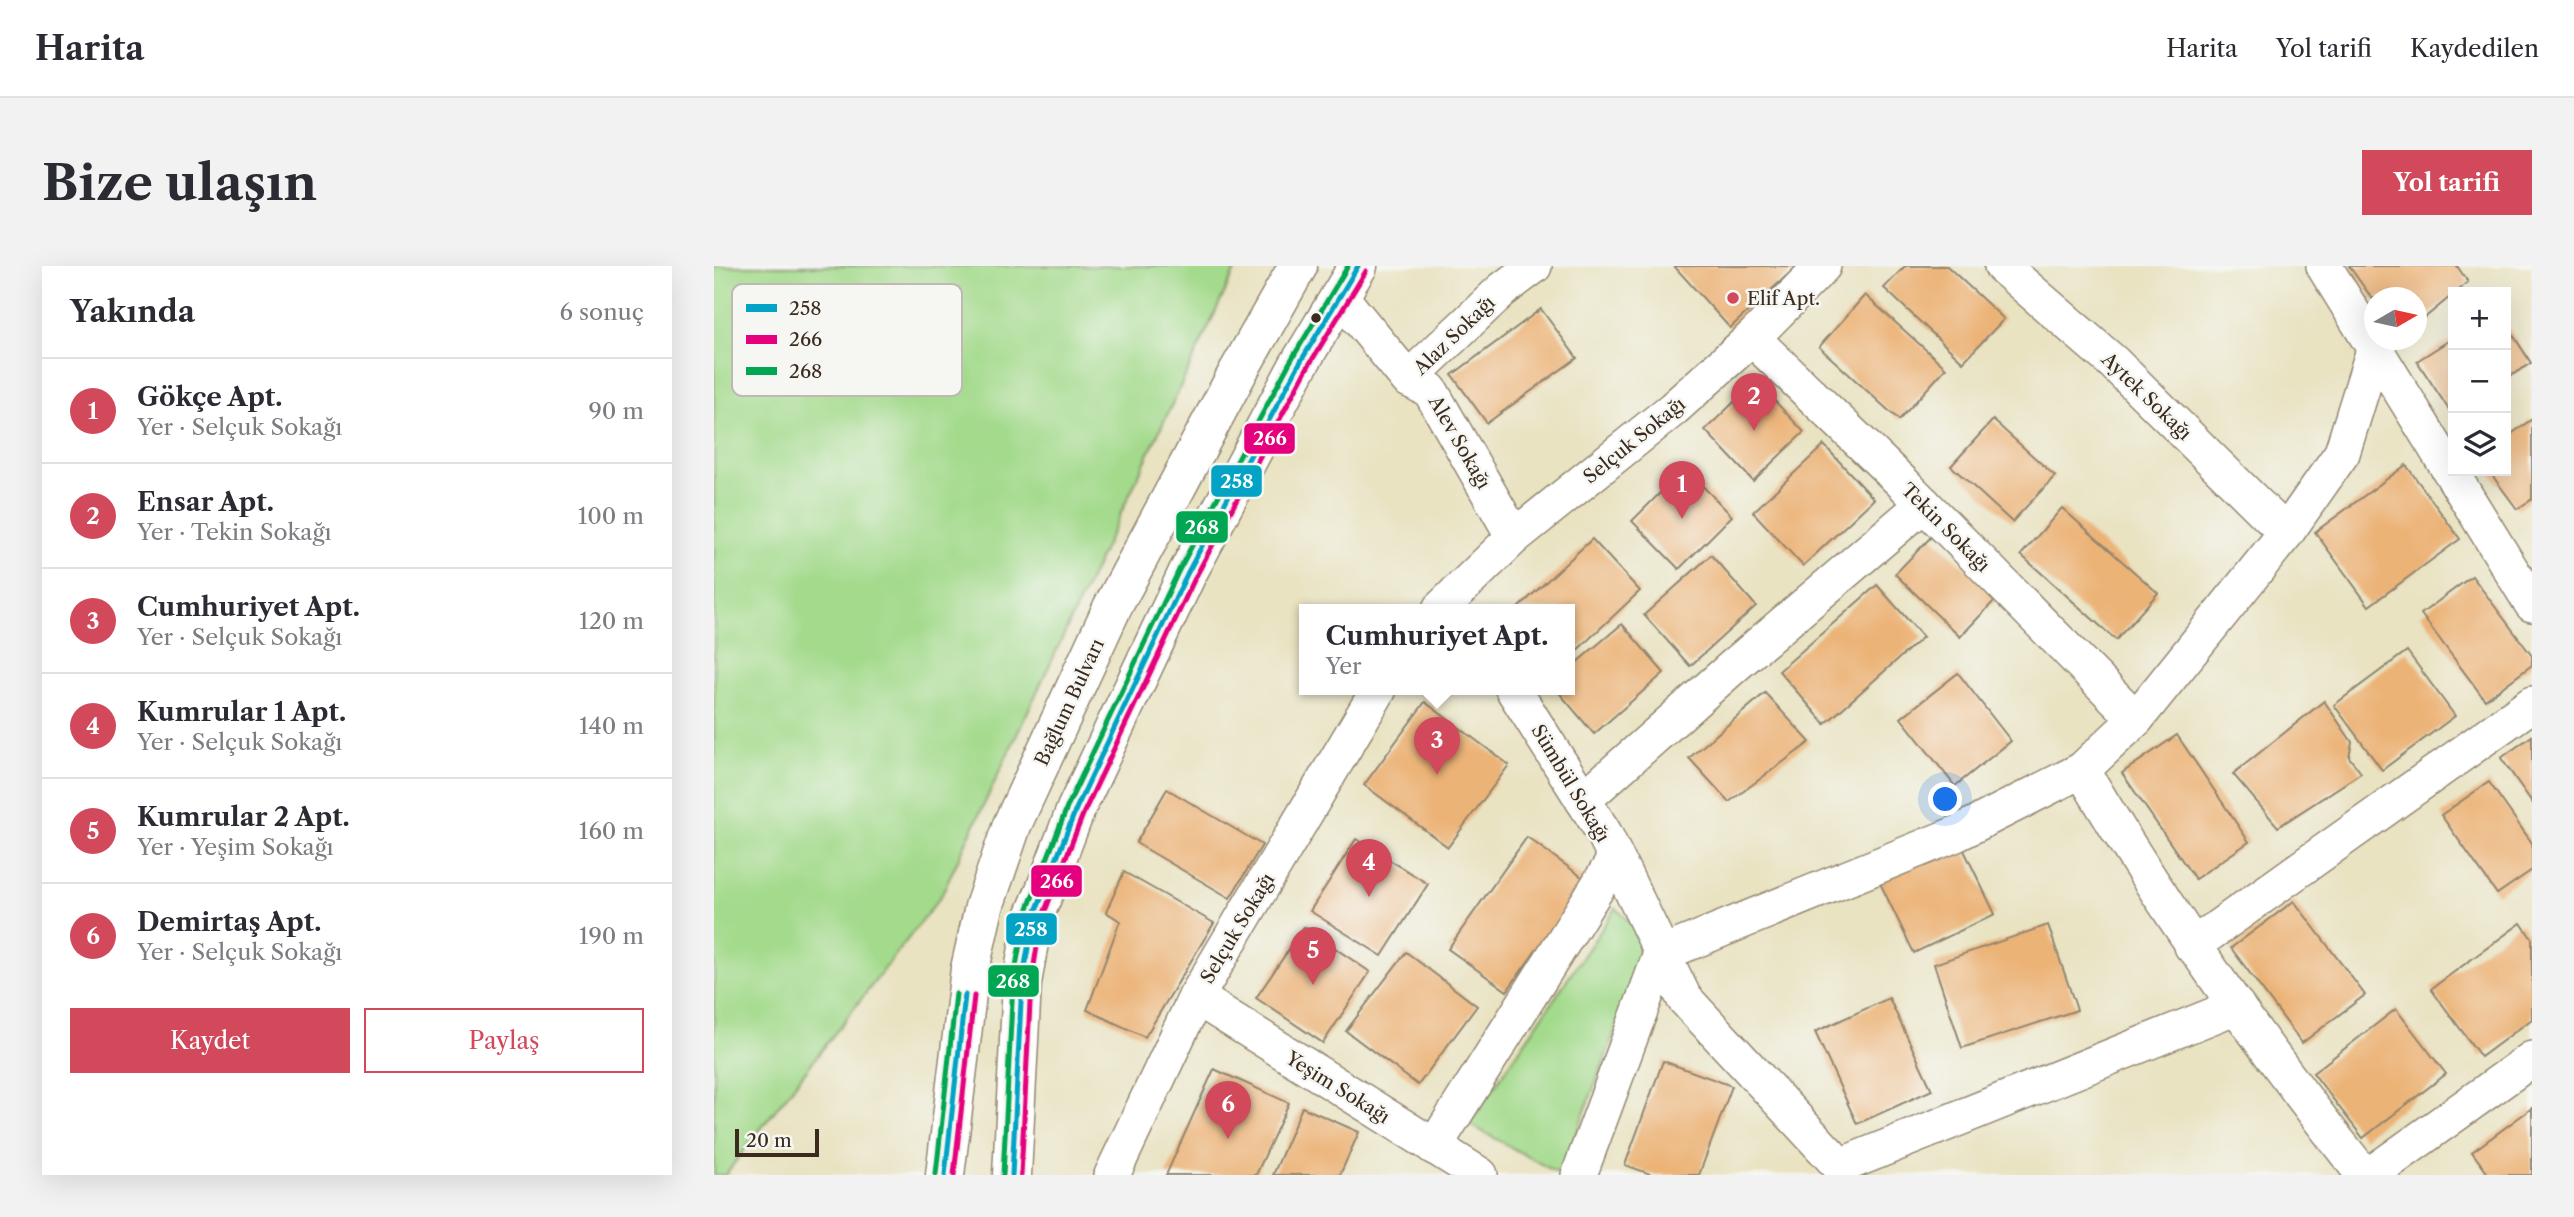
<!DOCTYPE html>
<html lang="tr">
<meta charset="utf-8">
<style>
body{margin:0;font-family:"Libre Caslon Text",serif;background:#f2f2f3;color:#2b2b33}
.controls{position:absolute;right:21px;top:21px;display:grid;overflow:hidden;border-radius:0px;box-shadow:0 7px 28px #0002}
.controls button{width:63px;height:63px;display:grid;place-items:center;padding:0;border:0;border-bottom:2px solid #e1e1e2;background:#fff;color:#2b2b33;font:35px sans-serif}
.compass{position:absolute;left:1650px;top:21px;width:63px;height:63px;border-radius:50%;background:#fff;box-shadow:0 7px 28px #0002;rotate:81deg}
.scale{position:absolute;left:21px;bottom:18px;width:84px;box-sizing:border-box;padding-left:7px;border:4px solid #3b2a1e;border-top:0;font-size:19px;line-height:24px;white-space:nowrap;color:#3b2a1e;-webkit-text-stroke:5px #f6f6f2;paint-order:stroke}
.you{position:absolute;left:1232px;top:534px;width:24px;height:24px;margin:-18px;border:5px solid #fff;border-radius:50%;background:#1a73e8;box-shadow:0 0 0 10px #1a73e833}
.badge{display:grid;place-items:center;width:46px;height:46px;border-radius:50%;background:#d1495b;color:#fff;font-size:23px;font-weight:700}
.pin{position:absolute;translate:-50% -58px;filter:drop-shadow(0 2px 4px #0008)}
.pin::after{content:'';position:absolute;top:37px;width:24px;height:21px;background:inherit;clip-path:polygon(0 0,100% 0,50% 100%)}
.popup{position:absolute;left:585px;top:338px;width:276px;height:91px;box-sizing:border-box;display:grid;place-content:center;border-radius:0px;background:#fff;filter:drop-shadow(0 2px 5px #0005);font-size:23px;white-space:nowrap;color:#7c7c81}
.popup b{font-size:26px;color:#2b2b33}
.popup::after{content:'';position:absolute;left:50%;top:100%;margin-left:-14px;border:14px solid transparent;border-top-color:#fff}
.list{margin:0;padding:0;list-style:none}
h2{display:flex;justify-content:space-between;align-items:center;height:91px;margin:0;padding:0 28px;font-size:30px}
h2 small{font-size:23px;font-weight:400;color:#7c7c81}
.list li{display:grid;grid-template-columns:46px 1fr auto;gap:21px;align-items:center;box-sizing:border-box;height:105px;padding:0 28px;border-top:2px solid #e1e1e2}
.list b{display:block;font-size:26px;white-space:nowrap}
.list p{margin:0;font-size:23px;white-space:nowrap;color:#7c7c81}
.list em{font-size:23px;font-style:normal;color:#7c7c81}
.actions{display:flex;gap:14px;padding:21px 28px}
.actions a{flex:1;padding:16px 0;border:2px solid #d1495b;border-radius:0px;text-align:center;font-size:24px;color:#d1495b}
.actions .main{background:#d1495b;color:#fff}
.icon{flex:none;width:38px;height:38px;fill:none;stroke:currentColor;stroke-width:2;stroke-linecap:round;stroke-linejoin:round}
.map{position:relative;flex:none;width:1818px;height:909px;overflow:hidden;border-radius:0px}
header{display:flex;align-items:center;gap:42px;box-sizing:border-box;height:98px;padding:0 35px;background:#fff;border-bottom:2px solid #e1e1e2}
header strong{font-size:33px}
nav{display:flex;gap:38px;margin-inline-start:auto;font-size:24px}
.intro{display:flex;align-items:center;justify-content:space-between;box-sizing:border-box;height:168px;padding:0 42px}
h1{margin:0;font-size:49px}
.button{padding:18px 32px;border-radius:0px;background:#d1495b;color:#fff;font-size:24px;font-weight:700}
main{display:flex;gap:42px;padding:0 42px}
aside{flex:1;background:#fff;border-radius:0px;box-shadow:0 7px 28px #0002}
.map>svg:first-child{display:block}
.green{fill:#a3da8b;stroke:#6f8254;stroke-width:2}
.building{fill:#ecb377}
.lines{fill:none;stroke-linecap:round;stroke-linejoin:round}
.minor-casing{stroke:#928670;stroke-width:38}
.major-casing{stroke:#928670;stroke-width:41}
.minor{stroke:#fff;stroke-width:35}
.major{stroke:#fff;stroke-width:38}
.bus-1-casing{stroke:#f6f6f2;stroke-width:10}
.bus-2-casing{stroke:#f6f6f2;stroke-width:10}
.bus-3-casing{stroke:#f6f6f2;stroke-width:10}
.bus-1{stroke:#03a3c5;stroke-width:5}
.bus-2{stroke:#e5007d;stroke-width:5}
.bus-3{stroke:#00a651;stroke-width:5}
.poi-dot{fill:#d1495b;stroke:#f6f6f2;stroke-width:2.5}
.bus-dot{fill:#3b2a1e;stroke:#f6f6f2;stroke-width:2.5}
.labels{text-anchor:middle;stroke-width:5;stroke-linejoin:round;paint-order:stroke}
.poi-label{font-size:19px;fill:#3b2a1e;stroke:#f6f6f2;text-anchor:start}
.street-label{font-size:19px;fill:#3b2a1e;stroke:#f6f6f2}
.key{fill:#f6f6f2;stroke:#beb9b2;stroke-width:2}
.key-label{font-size:19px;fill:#3b2a1e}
.line-badge{stroke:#f6f6f2;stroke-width:2.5}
.badge-label{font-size:19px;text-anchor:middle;font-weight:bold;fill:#fff}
</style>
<header>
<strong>Harita</strong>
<nav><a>Harita</a><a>Yol tarifi</a><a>Kaydedilen</a></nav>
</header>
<div class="intro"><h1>Bize ulaşın</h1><a class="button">Yol tarifi</a></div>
<main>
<aside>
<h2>Yakında<small>6 sonuç</small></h2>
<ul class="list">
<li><span class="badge">1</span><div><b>Gökçe Apt.</b><p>Yer · Selçuk Sokağı</p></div><em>90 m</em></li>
<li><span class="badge">2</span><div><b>Ensar Apt.</b><p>Yer · Tekin Sokağı</p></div><em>100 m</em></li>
<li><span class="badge">3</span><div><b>Cumhuriyet Apt.</b><p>Yer · Selçuk Sokağı</p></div><em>120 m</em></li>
<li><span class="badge">4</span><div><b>Kumrular 1 Apt.</b><p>Yer · Selçuk Sokağı</p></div><em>140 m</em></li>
<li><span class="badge">5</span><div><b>Kumrular 2 Apt.</b><p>Yer · Yeşim Sokağı</p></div><em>160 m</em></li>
<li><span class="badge">6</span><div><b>Demirtaş Apt.</b><p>Yer · Selçuk Sokağı</p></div><em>190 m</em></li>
</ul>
<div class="actions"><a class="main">Kaydet</a><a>Paylaş</a></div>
</aside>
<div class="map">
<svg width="1818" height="909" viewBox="0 0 1818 909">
<rect width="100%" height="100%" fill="#f6f6f2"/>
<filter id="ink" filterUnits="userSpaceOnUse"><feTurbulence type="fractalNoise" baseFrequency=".0143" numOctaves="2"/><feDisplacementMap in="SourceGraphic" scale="14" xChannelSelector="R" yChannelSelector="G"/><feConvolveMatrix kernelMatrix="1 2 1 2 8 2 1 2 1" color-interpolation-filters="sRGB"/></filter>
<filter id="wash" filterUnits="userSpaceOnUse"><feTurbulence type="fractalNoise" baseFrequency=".00686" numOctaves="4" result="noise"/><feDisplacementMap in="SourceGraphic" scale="28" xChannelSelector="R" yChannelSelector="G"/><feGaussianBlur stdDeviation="1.57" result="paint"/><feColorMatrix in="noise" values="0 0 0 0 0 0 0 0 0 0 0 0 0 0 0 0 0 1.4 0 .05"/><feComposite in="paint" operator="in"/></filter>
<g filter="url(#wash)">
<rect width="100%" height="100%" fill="#e9e3c2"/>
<!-- green -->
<g class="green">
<polygon points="0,0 523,0 227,630 11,909 0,909"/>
<polygon points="902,642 925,666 929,691 847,909 755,858"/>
</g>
<g id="blocks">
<!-- building -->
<g class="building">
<polygon points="960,0 1080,0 1081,2 1016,62"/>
<polygon points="1191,0 1233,0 1290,53 1249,96 1170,22"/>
<polygon points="1635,0 1743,0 1754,16 1702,59 1702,32 1660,32 1660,35"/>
<polygon points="1151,29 1232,102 1185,154 1105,81"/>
<polygon points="827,43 863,92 773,157 738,109"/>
<polygon points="1792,58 1817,97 1792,113"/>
<polygon points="1739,72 1739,150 1703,95"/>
<polygon points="1042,115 1090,166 1039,215 991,164"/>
<polygon points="1818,153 1818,233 1803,243 1775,205 1792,205 1792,172"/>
<polygon points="1279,154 1341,210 1298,256 1237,200"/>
<polygon points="1110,179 1160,233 1089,300 1039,246"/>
<polygon points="1692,199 1746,273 1655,340 1601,266"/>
<polygon points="971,202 1018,250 965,303 918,255"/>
<polygon points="1348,242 1444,327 1402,374 1307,289"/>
<polygon points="1218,270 1283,332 1246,371 1181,308"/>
<polygon points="878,273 926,325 856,391 856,343 803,343"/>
<polygon points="997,289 1042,340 976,400 930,349"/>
<polygon points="1758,310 1818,390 1818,399 1771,434 1707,348"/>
<polygon points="1163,319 1209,371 1111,458 1065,405"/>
<polygon points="908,358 950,407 880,468 842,423 856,423 856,402"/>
<polygon points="1693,385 1741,450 1668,504 1620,439"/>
<polygon points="1244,407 1297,475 1241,520 1187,452"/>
<polygon points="1051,427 1096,476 1015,536 975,492"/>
<polygon points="1610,435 1638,476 1635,491 1647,507 1564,561 1519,508"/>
<polygon points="711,436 795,499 734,581 650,519"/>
<polygon points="1463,469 1535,576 1481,613 1408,507"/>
<polygon points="1818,470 1818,536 1787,492"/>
<polygon points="1775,516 1818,577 1818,604 1783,628 1727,549"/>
<polygon points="453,523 548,579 516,632 422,577"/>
<polygon points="813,571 872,614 793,725 734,683"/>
<polygon points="1244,572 1281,648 1200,687 1163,611"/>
<polygon points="642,573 714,618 668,690 596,645"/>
<polygon points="410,606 500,657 431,771 373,744 406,655 392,646"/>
<polygon points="1580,635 1651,729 1588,777 1517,682"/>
<polygon points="1807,657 1818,673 1818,753 1767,791 1717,723"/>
<polygon points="1334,659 1363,744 1248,782 1220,698"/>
<polygon points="590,661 656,706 609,777 542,732"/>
<polygon points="692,686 763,740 704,819 632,765"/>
<polygon points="1175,732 1218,824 1143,858 1101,766"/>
<polygon points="1682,743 1732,808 1649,872 1599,807"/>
<polygon points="949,795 1018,820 985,909 939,909 911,899"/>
<polygon points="500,803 575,837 542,909 452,909"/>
<polygon points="588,841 645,866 626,909 559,909"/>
<polygon points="1818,842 1818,909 1775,909 1758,886"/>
</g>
</g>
</g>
<g filter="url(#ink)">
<use href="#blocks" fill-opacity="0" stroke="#928670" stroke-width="2"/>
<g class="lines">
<defs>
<g id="minor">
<polyline points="1288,0 1399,96 1572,267"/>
<polyline points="1610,0 1818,338"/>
<polyline points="625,29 694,113 716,124 800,271"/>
<polyline points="1038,72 1192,220 1422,453"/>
<polyline points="694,113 788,24 820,0"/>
<polyline points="726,343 800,271 959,143 1038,72 1109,0"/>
<polyline points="799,423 890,567 970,732 1126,900 1523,740"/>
<path d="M1368,504C1452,646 1547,780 1650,909"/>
<polyline points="869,534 1021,399 1210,238"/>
<polyline points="1478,680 1818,438"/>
<polyline points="482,731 766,909"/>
<polyline points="720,881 901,593"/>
<polyline points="398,909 482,731 665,423"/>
<polyline points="865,909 947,688 1242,568 1368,504 1422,453 1572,267 1628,187 1660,84"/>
<polyline points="1656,909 1818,793"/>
</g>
<g id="major">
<polyline points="231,909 256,703 270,641 298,559 398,342 524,106 584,0"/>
<polyline points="298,909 308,717 319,653 329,629 362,543 473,308 584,100 644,0"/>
</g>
</defs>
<!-- minor casing -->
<use href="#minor" class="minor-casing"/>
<!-- major casing -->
<use href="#major" class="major-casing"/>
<!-- minor -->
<use href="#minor" class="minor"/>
<!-- major -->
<use href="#major" class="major"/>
<defs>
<g id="bus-1">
<polyline points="231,909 251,729"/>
<polyline points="298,909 308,717 319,653 362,543 473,308 584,100 644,0"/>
</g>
<g id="bus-2">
<polyline points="240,909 260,730"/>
<polyline points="307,909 317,718 327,655 370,546 481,312 592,104 652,5"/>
</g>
<g id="bus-3">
<polyline points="222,908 242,728"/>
<polyline points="289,909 299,717 311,650 354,539 465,304 576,96 634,0"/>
</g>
</defs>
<!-- bus-1 casing -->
<use href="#bus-1" class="bus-1-casing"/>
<!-- bus-2 casing -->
<use href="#bus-2" class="bus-2-casing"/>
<!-- bus-3 casing -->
<use href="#bus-3" class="bus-3-casing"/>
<!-- bus-1 -->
<use href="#bus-1" class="bus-1"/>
<!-- bus-2 -->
<use href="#bus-2" class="bus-2"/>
<!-- bus-3 -->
<use href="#bus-3" class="bus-3"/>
</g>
</g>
<!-- markers -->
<circle class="poi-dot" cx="1019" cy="32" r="7"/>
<circle class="bus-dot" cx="602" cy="52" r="6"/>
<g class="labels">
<!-- poi labels -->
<g class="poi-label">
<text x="1033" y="39">Elif Apt.</text>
</g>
<!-- street labels -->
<g class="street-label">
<text transform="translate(740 69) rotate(-44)" y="7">Alaz Sokağı</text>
<text transform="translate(1433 130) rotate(44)" y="7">Aytek Sokağı</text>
<text transform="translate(920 174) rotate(-39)" y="7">Selçuk Sokağı</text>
<text transform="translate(746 176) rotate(60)" y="7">Alev Sokağı</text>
<text transform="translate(1232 261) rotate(45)" y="7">Tekin Sokağı</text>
<text transform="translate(355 436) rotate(-65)" y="7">Bağlum Bulvarı</text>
<text transform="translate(857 517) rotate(59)" y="7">Sümbül Sokağı</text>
<text transform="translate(523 662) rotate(-59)" y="7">Selçuk Sokağı</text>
<text transform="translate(624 821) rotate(32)" y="7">Yeşim Sokağı</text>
</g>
</g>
<!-- legend -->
<rect x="18" y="18" width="230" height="112" rx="10" class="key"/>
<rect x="32" y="38" width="31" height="8" fill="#03a3c5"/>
<rect x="32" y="69" width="31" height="9" fill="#e5007d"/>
<rect x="32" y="101" width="31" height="8" fill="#00a651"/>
<g class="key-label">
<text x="75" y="49">258</text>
<text x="75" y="80">266</text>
<text x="75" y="112">268</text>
</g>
<g class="line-badge">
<rect x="529" y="156" width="53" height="33" rx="7" fill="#e5007d"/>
<rect x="496" y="198" width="53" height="34" rx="7" fill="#03a3c5"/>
<rect x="461" y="244" width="54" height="34" rx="7" fill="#00a651"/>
<rect x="316" y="598" width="53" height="34" rx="7" fill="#e5007d"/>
<rect x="291" y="646" width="53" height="34" rx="7" fill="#03a3c5"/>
<rect x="273" y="698" width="53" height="34" rx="7" fill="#00a651"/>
</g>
<g class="badge-label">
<text x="556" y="179">266</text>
<text x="523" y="222">258</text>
<text x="488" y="268">268</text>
<text x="343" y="622">266</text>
<text x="317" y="670">258</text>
<text x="299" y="722">268</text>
</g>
</svg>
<div class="controls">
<button>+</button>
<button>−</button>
<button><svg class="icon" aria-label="layers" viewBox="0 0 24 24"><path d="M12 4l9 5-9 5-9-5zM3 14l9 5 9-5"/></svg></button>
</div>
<svg class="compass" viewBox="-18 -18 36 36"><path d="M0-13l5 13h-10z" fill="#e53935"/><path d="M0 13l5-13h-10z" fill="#7c7c81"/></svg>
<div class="scale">20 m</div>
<div class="you"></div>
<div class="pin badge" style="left:968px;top:253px">1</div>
<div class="pin badge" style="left:1040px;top:165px">2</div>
<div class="pin badge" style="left:723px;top:509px">3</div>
<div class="popup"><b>Cumhuriyet Apt.</b>Yer</div>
<div class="pin badge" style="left:655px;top:631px">4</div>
<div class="pin badge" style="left:599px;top:719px">5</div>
<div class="pin badge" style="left:514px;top:873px">6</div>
</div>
</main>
